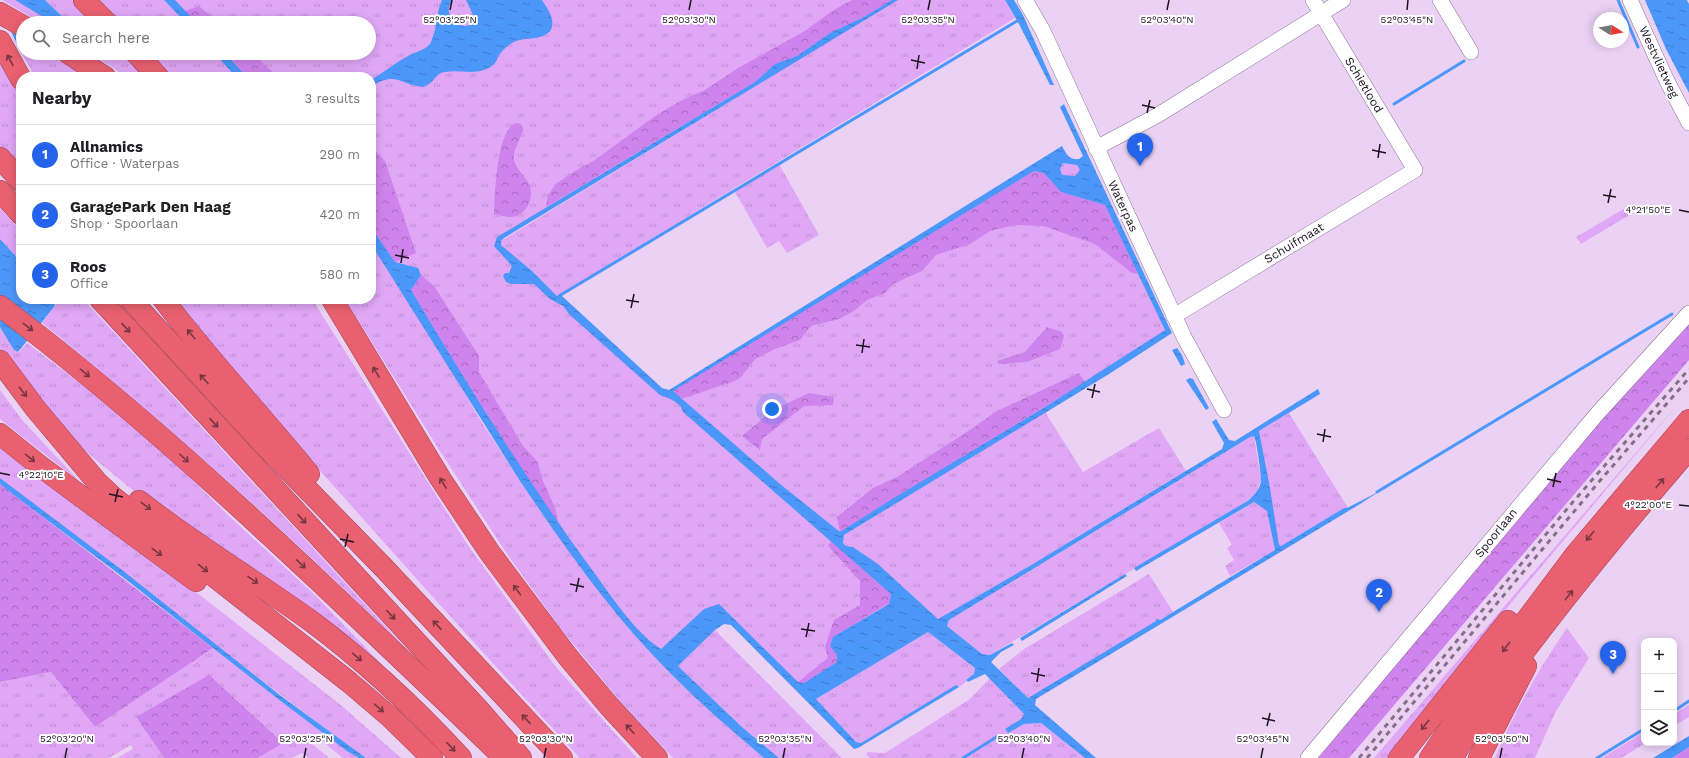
<!DOCTYPE html>
<meta charset="utf-8">
<style>
body{margin:0;font-family:"Work Sans",sans-serif;background:#f2f2f2;color:#202124}
.controls{position:absolute;right:12px;bottom:12px;display:grid;overflow:hidden;border-radius:8px;box-shadow:0 2px 10px #0003}
.controls button{width:36px;height:36px;display:grid;place-items:center;padding:0;border:0;border-bottom:1px solid #e0e0e0;background:#fff;color:#202124;font:20px sans-serif}
.compass{position:absolute;left:1593px;top:12px;width:36px;height:36px;border-radius:50%;background:#fff;box-shadow:0 2px 10px #0003;rotate:101deg}
.you{position:absolute;left:772px;top:409px;width:14px;height:14px;margin:-10px;border:3px solid #fff;border-radius:50%;background:#1a73e8;box-shadow:0 0 0 6px #1a73e833}
.badge{display:grid;place-items:center;width:26px;height:26px;border-radius:50%;background:#2563eb;color:#fff;font-size:13px;font-weight:700}
.pin{position:absolute;translate:-50% -33px;filter:drop-shadow(0 1px 2px #0008)}
.pin::after{content:'';position:absolute;top:21px;width:14px;height:12px;background:inherit;clip-path:polygon(0 0,100% 0,50% 100%)}
.list{margin:0;padding:0;list-style:none}
h2{display:flex;justify-content:space-between;align-items:center;height:52px;margin:0;padding:0 16px;font-size:17px}
h2 small{font-size:13px;font-weight:400;color:#757577}
.list li{display:grid;grid-template-columns:26px 1fr auto;gap:12px;align-items:center;box-sizing:border-box;height:60px;padding:0 16px;border-top:1px solid #e0e0e0}
.list b{display:block;font-size:15px;white-space:nowrap}
.list p{margin:0;font-size:13px;white-space:nowrap;color:#757577}
.list em{font-size:13px;font-style:normal;color:#757577}
.icon{flex:none;width:22px;height:22px;fill:none;stroke:currentColor;stroke-width:2;stroke-linecap:round;stroke-linejoin:round}
.map{position:relative;flex:none;width:1689px;height:758px;overflow:hidden}
.search{position:absolute;background:#fff;box-shadow:0 2px 10px #0003;left:16px;top:16px;width:360px;height:44px;display:flex;align-items:center;gap:10px;box-sizing:border-box;padding:0 14px;border-radius:22px;color:#757577;font-size:15px}
.panel{position:absolute;background:#fff;box-shadow:0 2px 10px #0003;left:16px;top:72px;width:360px;height:232px;border-radius:16px}
.map>svg:first-child{display:block}
.grass{fill:url(#grass-tufts)}
.forest{fill:url(#forest-crowns)}
.water{fill:url(#water-ripples);fill-rule:evenodd}
.pier{fill:#ebd2f5}
.lines{fill:none;stroke-linecap:round;stroke-linejoin:round}
.stream{stroke:#4b97fa;stroke-width:3}
.minor-casing{stroke:#8b7594;stroke-width:16}
.highway-casing{stroke:#a14554;stroke-width:22}
.minor{stroke:#fff;stroke-width:15}
.highway{stroke:#e96070;stroke-width:21}
.rail{stroke:#827189;stroke-width:3;stroke-dasharray:5 5;stroke-linecap:butt}
.oneway{stroke:#783643}
.ticks{fill:none;stroke:#1c131f;stroke-width:1.5}
.labels{text-anchor:middle;stroke-width:4;stroke-linejoin:round;paint-order:stroke}
.street-label{font-size:12px;fill:#1c131f;stroke:#fdfdfd}
.ticks-label{font-size:10px;text-anchor:middle;fill:#1c131f;stroke:#fdfdfd;stroke-width:4;stroke-linejoin:round;paint-order:stroke}
</style>
<div class="map">
<svg width="1689" height="758" viewBox="0 0 1689 758">
<defs>
<pattern id="grass-tufts" width="24" height="20" patternUnits="userSpaceOnUse"><rect width="24" height="20" fill="#e0a7f6"/><path d="M3 7l-1-3M5 7V3M7 7l1-3M15 17l-1-3M17 17v-4M19 17l1-3" fill="none" stroke="#c08fd2"/></pattern>
<pattern id="forest-crowns" width="20" height="18" patternUnits="userSpaceOnUse"><rect width="20" height="18" fill="#cf83ec"/><path d="M2 6a3 3 0 1 1 6 0M12 15a3 3 0 1 1 6 0" fill="none" stroke="#a76abf"/></pattern>
<pattern id="water-ripples" width="26" height="14" patternUnits="userSpaceOnUse"><rect width="26" height="14" fill="#4b97fa"/><path d="M2 4q2-2 4 0t4 0M15 11q2-2 4 0t4 0" fill="none" stroke="#3e7aca"/></pattern>
</defs>
<rect width="100%" height="100%" fill="#ebd2f5"/>
<!-- grass -->
<g class="grass">
<polygon points="2,0 15,0 53,23 41,23"/>
<polygon points="45,0 72,0 94,23 69,23"/>
<polygon points="95,0 164,0 186,23 117,23"/>
<polygon points="169,0 1005,0 1015,18 557,296 532,271 504,248 501,245 501,241 845,31 499,239 498,248 662,391 668,393 1058,153 1093,172 1170,333 837,538 931,622 807,698 729,620 663,662 643,640 541,506 371,238 371,77 241,77 219,53 369,53 369,23 191,23"/>
<polygon points="23,48 23,53 47,53 86,77 35,77 20,50"/>
<polygon points="90,53 123,53 146,77 127,77"/>
<polygon points="146,53 214,53 236,77 168,77"/>
<polygon points="3,61 21,97 21,170 0,147 0,63"/>
<polygon points="779,164 819,235 787,253 779,241 767,248 735,192"/>
<polygon points="1627,207 1631,214 1581,244 1576,237"/>
<polygon points="0,208 21,231 21,262 0,239"/>
<polygon points="371,244 448,365 484,426 543,515 649,651 670,673 735,733 764,758 673,758 623,705 561,629 505,551 438,448 345,299 371,299"/>
<path d="M55,299H83L410,653C293,537 170,427 42,323L56,305Z"/>
<path d="M177,299H312L467,544L555,666L637,758H580C502,674 425,589 349,503C289,437 230,370 177,299Z"/>
<polygon points="0,327 15,351 19,352 27,343 104,401 158,446 230,517 318,598 384,667 146,501 96,460 48,418 0,353"/>
<polygon points="0,390 23,421 79,481 0,419"/>
<polygon points="1689,391 1516,597 1389,758 1374,758"/>
<polygon points="1045,412 1083,472 1159,428 1186,471 1033,564 938,619 878,564 853,547 846,546 843,542 844,535"/>
<polygon points="1289,413 1348,508 1344,508 1281,546 1279,545 1259,431"/>
<polygon points="1254,436 1261,480 1257,491 1249,500 990,655 982,654 947,626 949,620 1250,437"/>
<polygon points="0,446 196,592 342,706 401,758 366,758 354,750 240,664 126,573 17,492 0,478"/>
<polygon points="1254,502 1267,510 1275,550 1230,576 1225,566 1234,560 1227,548 1232,545 1219,523"/>
<polygon points="1149,574 1173,612 1028,698 999,669 1024,649"/>
<path d="M1567,628L1589,658L1556,711L1535,758H1495C1514,712 1539,669 1567,628Z"/>
<polygon points="715,630 842,758 779,758 743,728 678,666"/>
<polygon points="928,632 975,668 974,674 966,680 966,682 959,687 956,686 861,743 856,742 816,699"/>
<polygon points="213,648 278,699 359,758 343,758 317,737 312,744 328,757 327,758 309,758 302,753 292,758 258,758 282,743 136,717 164,758 117,758 133,749 131,745 109,758 0,758 0,682 51,672 95,727"/>
<polygon points="990,678 1024,714 1021,719 1006,729 1008,733 1024,724 1041,723 1085,758 869,758 866,754 868,752 884,753 888,751 970,699"/>
<polygon points="1689,705 1689,717 1674,726 1674,714"/>
<polygon points="1644,732 1644,743 1646,743 1621,758 1602,758"/>
</g>
<!-- forest -->
<g class="forest">
<polygon points="852,0 892,0 864,17 830,33 797,56 775,64 755,82 546,207 548,195 556,184 575,171 595,160 655,116 682,100 705,90 738,68 805,31 832,11"/>
<polygon points="199,6 219,23 197,23 185,11"/>
<polygon points="226,53 252,53 278,77 247,77"/>
<path d="M516,123L521,124L523,128C522,139 512,149 514,160C516,169 525,176 529,184C535,197 527,215 512,217C506,217 500,215 494,214C495,195 496,131 516,123Z"/>
<polygon points="371,146 385,161 416,253 395,262 371,227"/>
<polygon points="1034,171 1044,173 1061,192 1105,205 1138,274 1132,273 1095,244 1043,226 1015,225 990,231 970,244 936,255 922,271 893,284 885,293 867,300 854,311 839,319 811,326 800,340 775,349 755,359 741,377 735,381 681,399 672,391"/>
<polygon points="421,275 434,286 479,356 479,372 523,446 537,461 543,481 555,508 559,525 525,475 454,361 411,290"/>
<polygon points="1689,321 1689,360 1349,758 1314,758 1604,415"/>
<polygon points="1047,327 1062,332 1064,336 1060,349 1027,362 999,364 997,361 1025,352"/>
<polygon points="1079,373 1085,382 840,532 837,517 873,488 897,477 973,428 995,412"/>
<polygon points="809,393 834,397 833,405 804,406 762,439 760,450 742,436 773,410"/>
<polygon points="0,484 213,648 95,727 51,672 0,682"/>
<polygon points="831,541 891,594 889,603 833,637 830,646 837,655 837,662 804,683 798,682 828,658 825,647 834,620 860,605 860,581 828,546"/>
<polygon points="209,675 283,743 258,758 164,758 136,717"/>
<polygon points="1689,747 1689,758 1672,758"/>
</g>
<!-- water -->
<g class="water">
<polygon points="15,0 45,0 69,23 53,23"/>
<polygon points="164,0 175,0 197,23 186,23"/>
<path d="M442,0H453C440,12 459,34 473,23L474,17L466,0H542C547,8 557,21 550,31C540,42 523,36 512,43C508,45 502,51 499,55C497,59 496,63 493,65C478,77 462,69 445,72C435,73 434,84 423,87C401,85 395,70 371,87V80C384,72 396,62 410,55C417,51 427,50 431,42C437,29 436,13 442,0Z"/>
<path d="M892,0H898L504,238L501,241V245L532,271L557,296H562L662,388L669,390L1062,146C1067,155 1069,160 1079,159L1083,156L1060,107L1064,104L1172,333L1109,374L844,535L843,543L846,546L853,547L878,564L938,619L1033,564L1222,449L1224,443L1212,422L1216,419L1229,440L1235,441L1318,389L1320,394L1259,431L1270,488L1279,545L1281,546L1344,508H1347L1380,491L1360,504L1036,699L1035,705L1096,758H1085L1041,723L1024,724L1008,733L1005,729L1021,719L1024,714L985,674L968,682L966,680L974,674L975,668L928,632L816,699L856,742L861,743L956,685L959,687L858,748L854,749L731,625L724,624L715,630L678,666L743,728L779,758H764C732,731 700,703 670,673C613,616 565,548 520,481L371,244V227L395,262L418,268L421,275L411,290C468,385 525,478 590,567C610,594 634,632 661,649L704,609L719,604L798,682L804,683L837,662V655L830,646L833,637L889,604L891,594L683,412C681,402 668,398 660,395L570,315L563,306L550,299L534,284H511L506,282L503,276L505,273H509L512,266L494,246L497,237L755,82L775,64L797,56L830,33L864,17ZM1063,163L1077,165L1080,170L1075,176L1062,175L1060,169ZM1034,171L1044,173L1061,192L1105,205L1165,330L1045,407L889,501L840,532L780,484L673,391ZM1254,436C1257,442 1261,474 1261,481C1260,489 1254,495 1249,500L1134,568L1136,571L1254,502L1267,511L1275,550L1160,620L1156,619V621L1028,698L991,662L1001,652L1014,645L1012,643L990,655L982,654L947,626L949,620L1250,437Z"/>
<polygon points="1005,0 1014,0 1023,15 1054,85 1050,85 1019,24"/>
<polygon points="1645,0 1687,0 1689,4 1689,93 1666,49"/>
<polygon points="0,25 23,38 23,48 0,63"/>
<polygon points="214,53 225,53 247,77 236,77"/>
<polygon points="0,239 21,262 21,299 55,299 56,301 54,307 18,352 14,350 0,327"/>
<polygon points="1177,348 1182,355 1185,364 1181,366 1172,350"/>
<polygon points="1190,378 1193,379 1209,408 1206,410 1186,380"/>
<polygon points="0,478 126,573 281,696 366,758 359,758 347,751 278,699 124,578 14,495 0,484"/>
<polygon points="1125,574 1127,576 1022,641 1020,638"/>
<polygon points="1689,736 1689,747 1672,758 1653,758"/>
</g>
<!-- pier -->
<polygon class="pier" points="0,23 9,27 21,52 2,64 0,60"/>
<g class="lines">
<!-- stream -->
<g class="stream">
<polyline points="1618,0 1638,47"/>
<polyline points="1394,104 1464,61"/>
<polyline points="559,296 1017,21"/>
<polyline points="1377,492 1672,314"/>
<polyline points="1674,711 1689,701"/>
<polyline points="963,758 998,736"/>
<polyline points="1597,758 1644,729"/>
</g>
<defs>
<g id="minor">
<polyline points="1025,0 1043,31 1184,337 1224,410"/>
<polyline points="1440,0 1471,52"/>
<polyline points="1630,0 1667,81 1689,123"/>
<polyline points="1096,148 1158,115 1343,0"/>
<polyline points="1174,316 1415,170 1313,0"/>
<polyline points="1308,758 1597,414 1689,313"/>
</g>
<g id="highway">
<polyline points="84,0 107,23"/>
<polyline points="0,13 23,26"/>
<polyline points="0,41 21,79"/>
<polyline points="68,53 105,77"/>
<polyline points="136,53 158,77"/>
<polyline points="0,158 21,181"/>
<polyline points="0,191 21,214"/>
<polyline points="100,299 480,711 521,758"/>
<polyline points="130,299 268,449 384,568 562,758"/>
<path d="M163,299C209,360 261,415 309,474"/>
<polyline points="332,299 440,478 490,553 568,657 609,706 657,758"/>
<path d="M0,306C113,391 219,487 322,584C383,642 444,699 504,758"/>
<polyline points="0,361 35,408 97,482 114,498 349,682 390,717 432,758"/>
<polyline points="0,434 40,466 196,581"/>
<path d="M139,501C194,544 254,580 311,621C366,662 415,708 461,758"/>
<polyline points="1399,758 1508,621"/>
<polyline points="1430,758 1488,671 1575,555 1689,420"/>
<path d="M1452,758C1466,737 1479,715 1493,694C1554,609 1621,528 1689,449"/>
<polyline points="1479,758 1526,666"/>
</g>
</defs>
<!-- minor casing -->
<use href="#minor" class="minor-casing"/>
<!-- highway casing -->
<use href="#highway" class="highway-casing"/>
<!-- minor -->
<use href="#minor" class="minor"/>
<!-- highway -->
<use href="#highway" class="highway"/>
<!-- rail -->
<g class="rail">
<polyline points="1359,758 1572,503 1689,369"/>
<polyline points="1367,758 1598,483 1689,378"/>
</g>
</g>
<!-- one-way arrows -->
<defs><path id="oneway-shaft" d="M-6 0H5M1.5-3L5.5 0L1.5 3" fill="none" stroke-width="1.6" stroke-linecap="round" stroke-linejoin="round"/></defs>
<g class="oneway">
<use href="#oneway-shaft" transform="translate(10 60) rotate(-119)"/>
<use href="#oneway-shaft" transform="translate(28 327) rotate(38)"/>
<use href="#oneway-shaft" transform="translate(126 328) rotate(47)"/>
<use href="#oneway-shaft" transform="translate(191 334) rotate(-129)"/>
<use href="#oneway-shaft" transform="translate(376 372) rotate(-121)"/>
<use href="#oneway-shaft" transform="translate(85 373) rotate(39)"/>
<use href="#oneway-shaft" transform="translate(204 379) rotate(-132)"/>
<use href="#oneway-shaft" transform="translate(23 392) rotate(52)"/>
<use href="#oneway-shaft" transform="translate(214 423) rotate(47)"/>
<use href="#oneway-shaft" transform="translate(30 458) rotate(39)"/>
<use href="#oneway-shaft" transform="translate(184 458) rotate(42)"/>
<use href="#oneway-shaft" transform="translate(443 483) rotate(-122)"/>
<use href="#oneway-shaft" transform="translate(1660 483) rotate(-50)"/>
<use href="#oneway-shaft" transform="translate(146 506) rotate(36)"/>
<use href="#oneway-shaft" transform="translate(302 519) rotate(47)"/>
<use href="#oneway-shaft" transform="translate(1590 536) rotate(130)"/>
<use href="#oneway-shaft" transform="translate(157 552) rotate(36)"/>
<use href="#oneway-shaft" transform="translate(301 564) rotate(43)"/>
<use href="#oneway-shaft" transform="translate(203 568) rotate(38)"/>
<use href="#oneway-shaft" transform="translate(253 580) rotate(34)"/>
<use href="#oneway-shaft" transform="translate(517 590) rotate(-126)"/>
<use href="#oneway-shaft" transform="translate(1569 595) rotate(-52)"/>
<use href="#oneway-shaft" transform="translate(391 615) rotate(47)"/>
<use href="#oneway-shaft" transform="translate(437 625) rotate(-133)"/>
<use href="#oneway-shaft" transform="translate(1506 647) rotate(127)"/>
<use href="#oneway-shaft" transform="translate(357 657) rotate(40)"/>
<use href="#oneway-shaft" transform="translate(379 708) rotate(41)"/>
<use href="#oneway-shaft" transform="translate(526 719) rotate(-133)"/>
<use href="#oneway-shaft" transform="translate(1425 725) rotate(128)"/>
<use href="#oneway-shaft" transform="translate(630 729) rotate(-132)"/>
<use href="#oneway-shaft" transform="translate(451 747) rotate(47)"/>
</g>
<!-- ticks -->
<path class="ticks" d="M450,10L452,0M689,10L691,0M928,10L930,0M1167,10L1169,0M1407,10L1408,0M911,60L925,63M917,69L919,55M1142,105L1155,108M1147,113L1150,100M1372,150L1386,153M1378,158L1380,144M1603,195L1616,197M1608,203L1611,189M1679,210L1689,212M395,255L409,258M401,263L403,249M626,300L639,302M631,308L634,294M856,345L870,347M862,353L864,339M1087,389L1100,392M1092,398L1095,384M1317,434L1331,437M1323,442L1325,429M0,473L10,475M1547,479L1561,482M1553,487L1556,473M109,494L123,497M115,502L118,489M1679,505L1689,506M340,539L354,542M345,547L348,534M570,584L584,587M576,592L579,578M801,629L815,631M806,637L809,623M1031,673L1045,676M1037,682L1039,668M1262,718L1275,721M1267,726L1270,713M65,758L67,748M304,758L306,748M544,758L546,748M783,758L785,748M1022,758L1024,748M1261,758L1263,748M1500,758L1502,748"/>
<g class="labels">
<!-- street labels -->
<g class="street-label">
<text transform="translate(1659 62) rotate(65)" y="4">Westvlietweg</text>
<text transform="translate(1364 85) rotate(59)" y="4">Schietlood</text>
<text transform="translate(1123 206) rotate(65)" y="4">Waterpas</text>
<text transform="translate(1294 243) rotate(-31)" y="4">Schuifmaat</text>
<text transform="translate(1496 533) rotate(-51)" y="4">Spoorlaan</text>
</g>
</g>
<g class="ticks-label">
<text x="450" y="23">52°03'25"N</text>
<text x="689" y="23">52°03'30"N</text>
<text x="928" y="23">52°03'35"N</text>
<text x="1167" y="23">52°03'40"N</text>
<text x="1407" y="23">52°03'45"N</text>
<text x="1648" y="213">4°21'50"E</text>
<text x="41" y="478">4°22'10"E</text>
<text x="1648" y="508">4°22'00"E</text>
<text x="67" y="742">52°03'20"N</text>
<text x="306" y="742">52°03'25"N</text>
<text x="546" y="742">52°03'30"N</text>
<text x="785" y="742">52°03'35"N</text>
<text x="1024" y="742">52°03'40"N</text>
<text x="1263" y="742">52°03'45"N</text>
<text x="1502" y="742">52°03'50"N</text>
</g>
</svg>
<div class="controls">
<button>+</button>
<button>−</button>
<button><svg class="icon" aria-label="layers" viewBox="0 0 24 24"><path d="M12 4l9 5-9 5-9-5zM3 14l9 5 9-5"/></svg></button>
</div>
<svg class="compass" viewBox="-18 -18 36 36"><path d="M0-13l5 13h-10z" fill="#e53935"/><path d="M0 13l5-13h-10z" fill="#757577"/></svg>
<div class="you"></div>
<div class="pin badge" style="left:1140px;top:166px">1</div>
<div class="pin badge" style="left:1379px;top:612px">2</div>
<div class="pin badge" style="left:1613px;top:674px">3</div>
<div class="search"><svg class="icon" aria-label="search" viewBox="0 0 24 24"><circle cx="10" cy="10" r="6"/><path d="M15 15l6 6"/></svg>Search here</div>
<section class="panel">
<h2>Nearby<small>3 results</small></h2>
<ul class="list">
<li><span class="badge">1</span><div><b>Allnamics</b><p>Office · Waterpas</p></div><em>290 m</em></li>
<li><span class="badge">2</span><div><b>GaragePark Den Haag</b><p>Shop · Spoorlaan</p></div><em>420 m</em></li>
<li><span class="badge">3</span><div><b>Roos</b><p>Office</p></div><em>580 m</em></li>
</ul>
</section>
</div>
